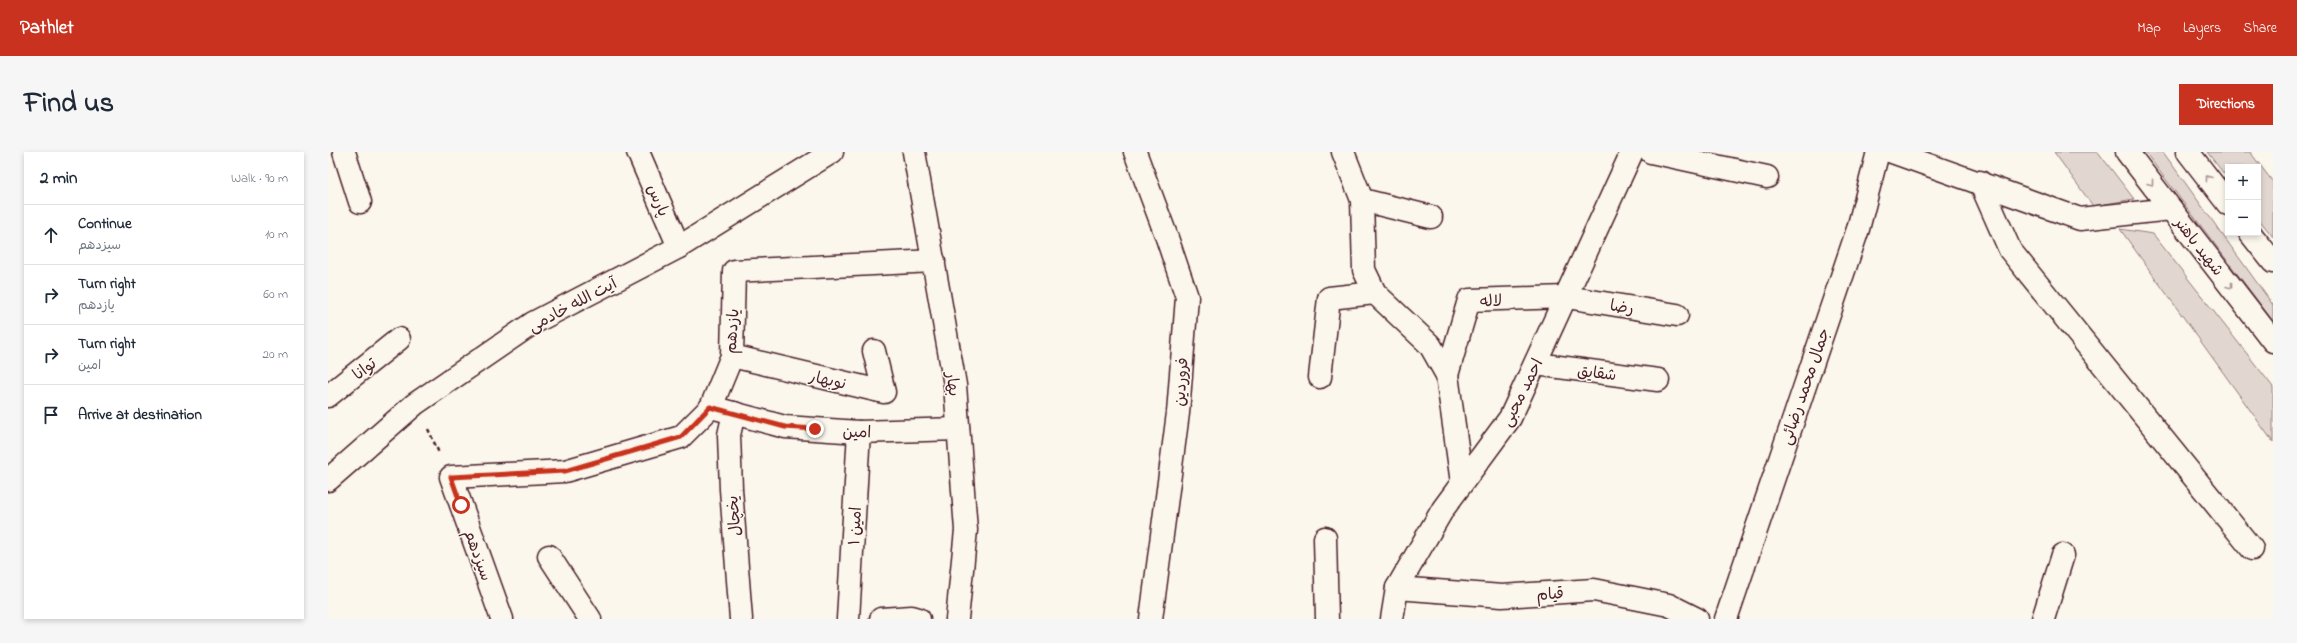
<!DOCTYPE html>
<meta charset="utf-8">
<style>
body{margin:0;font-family:"Indie Flower","Playpen Sans Arabic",sans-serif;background:#f6f6f7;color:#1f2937}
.controls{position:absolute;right:12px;top:12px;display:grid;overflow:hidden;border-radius:0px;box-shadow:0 2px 6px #0003}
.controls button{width:36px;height:36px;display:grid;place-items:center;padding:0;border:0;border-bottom:1px solid #e0e1e3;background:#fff;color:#1f2937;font:20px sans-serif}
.stop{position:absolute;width:12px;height:12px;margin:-9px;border:3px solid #c8321e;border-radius:50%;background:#fff}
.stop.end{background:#c8321e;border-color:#fff;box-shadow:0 1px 4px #0008}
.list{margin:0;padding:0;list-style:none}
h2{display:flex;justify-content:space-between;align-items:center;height:52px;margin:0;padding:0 16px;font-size:17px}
h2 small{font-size:13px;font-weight:400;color:#747a83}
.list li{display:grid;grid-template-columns:26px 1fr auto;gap:12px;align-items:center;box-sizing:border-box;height:60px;padding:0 16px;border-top:1px solid #e0e1e3}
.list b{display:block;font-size:15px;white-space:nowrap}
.list p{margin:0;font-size:13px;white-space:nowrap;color:#747a83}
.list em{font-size:13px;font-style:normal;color:#747a83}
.icon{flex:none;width:22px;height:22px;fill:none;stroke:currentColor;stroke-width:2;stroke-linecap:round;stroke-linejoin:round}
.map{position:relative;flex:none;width:1945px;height:467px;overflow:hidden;border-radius:0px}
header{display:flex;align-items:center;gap:24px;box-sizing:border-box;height:56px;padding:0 20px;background:#c8321e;color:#fff}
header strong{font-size:19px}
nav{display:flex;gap:22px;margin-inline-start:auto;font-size:14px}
.intro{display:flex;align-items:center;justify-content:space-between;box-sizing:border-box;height:96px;padding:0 24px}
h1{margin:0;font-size:28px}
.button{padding:10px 18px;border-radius:0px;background:#c8321e;color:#fff;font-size:14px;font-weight:700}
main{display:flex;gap:24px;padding:0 24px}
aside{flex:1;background:#fff;border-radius:0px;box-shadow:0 2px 6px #0003}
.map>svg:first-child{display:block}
.green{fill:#e2d7d0;stroke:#967b7e}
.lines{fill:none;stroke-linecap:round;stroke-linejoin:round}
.minor-casing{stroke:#4a1f2b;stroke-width:25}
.secondary-casing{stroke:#4a1f2b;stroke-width:25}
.primary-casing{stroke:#4a1f2b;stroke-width:25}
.path{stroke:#4a1f2b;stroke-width:2.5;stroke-dasharray:4 3;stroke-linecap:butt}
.minor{stroke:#fbf7ec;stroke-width:22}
.secondary{stroke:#fbf7ec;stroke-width:22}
.primary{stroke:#fbf7ec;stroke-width:22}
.oneway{stroke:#ab9695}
.route{stroke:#c8321e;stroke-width:5}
.labels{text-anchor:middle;stroke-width:3;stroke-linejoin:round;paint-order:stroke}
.street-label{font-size:16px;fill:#4a1f2b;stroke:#fbf7ec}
</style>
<header>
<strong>Pathlet</strong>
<nav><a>Map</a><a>Layers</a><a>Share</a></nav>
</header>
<div class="intro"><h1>Find us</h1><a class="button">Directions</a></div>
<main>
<aside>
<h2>2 min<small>Walk · 90 m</small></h2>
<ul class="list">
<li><svg class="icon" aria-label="ahead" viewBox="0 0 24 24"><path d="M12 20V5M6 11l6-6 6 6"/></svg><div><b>Continue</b><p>سیزدهم</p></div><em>10 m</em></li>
<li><svg class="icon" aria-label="right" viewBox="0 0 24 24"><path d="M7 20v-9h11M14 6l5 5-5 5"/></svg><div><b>Turn right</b><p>یازدهم</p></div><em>60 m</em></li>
<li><svg class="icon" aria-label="right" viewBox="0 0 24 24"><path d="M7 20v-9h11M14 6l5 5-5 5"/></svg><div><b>Turn right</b><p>امین</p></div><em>20 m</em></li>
<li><svg class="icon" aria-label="arrive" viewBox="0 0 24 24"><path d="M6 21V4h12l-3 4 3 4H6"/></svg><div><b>Arrive at destination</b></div></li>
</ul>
</aside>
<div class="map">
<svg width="1945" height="467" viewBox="0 0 1945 467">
<rect width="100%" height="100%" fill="#fbf7ec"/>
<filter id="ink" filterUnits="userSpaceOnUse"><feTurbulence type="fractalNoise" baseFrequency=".025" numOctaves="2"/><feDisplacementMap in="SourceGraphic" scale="8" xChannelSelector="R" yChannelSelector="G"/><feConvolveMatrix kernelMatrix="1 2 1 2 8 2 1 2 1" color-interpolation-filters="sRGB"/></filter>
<g filter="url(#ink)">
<!-- green -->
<g class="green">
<polygon points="1726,0 1770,0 1806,47 1765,54"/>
<polygon points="1817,0 1835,0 1945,153 1945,169"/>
<polygon points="1879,0 1922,0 1945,30 1945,85 1930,66 1930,15 1900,15 1900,27"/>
<polygon points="1792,77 1825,82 1945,235 1945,290"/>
</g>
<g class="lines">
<defs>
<g id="minor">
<polyline points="16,0 32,50"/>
<polyline points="310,0 351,95"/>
<polyline points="586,0 627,233 638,378 629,467"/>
<polyline points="807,0 838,83 859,145 850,261 823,467"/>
<polyline points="1015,0 1034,48 1036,118 1047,141 1102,193 1119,223 1134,331"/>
<polyline points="1323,0 1439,25"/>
<polyline points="1564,0 1752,67 1843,57"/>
<polyline points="1652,30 1682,98 1924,397"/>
<polyline points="1034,48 1103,65"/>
<polyline points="404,204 556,240 546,199"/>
<polyline points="1208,212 1330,228"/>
<polyline points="1119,223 1141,148 1239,145 1349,163"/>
<polyline points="992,225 1001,146 1047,141"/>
<polyline points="0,244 71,187"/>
<polyline points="383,255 457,275 531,280 630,277"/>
<polyline points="406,261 401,283 403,337 413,467"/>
<polyline points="997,386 999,467"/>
<polyline points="221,404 262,467"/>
<polyline points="1069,436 1174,444 1266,438 1341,453 1369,467"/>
<polyline points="174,467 123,325 237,319 353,285 383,255 404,204 406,119 606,109"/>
<polyline points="520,467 531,280"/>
<polyline points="553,467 584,465 591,467"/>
<polyline points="1064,467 1069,436 1115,357 1182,266 1304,0"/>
<polyline points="1398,467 1530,77 1550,0"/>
<polyline points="1715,467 1735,403"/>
</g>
<polyline id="secondary" points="0,328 87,252 205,171 351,95 504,0"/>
<g id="primary">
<polyline points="1799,0 1945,189"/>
<polyline points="1860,0 1900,52"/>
<polyline points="1922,81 1945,110"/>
</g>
</defs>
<!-- minor casing -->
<use href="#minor" class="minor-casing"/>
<!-- secondary casing -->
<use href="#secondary" class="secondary-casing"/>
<!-- primary casing -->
<use href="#primary" class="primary-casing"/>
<!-- path -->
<polyline class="path" points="100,277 111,301"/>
<!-- minor -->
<use href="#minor" class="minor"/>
<!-- secondary -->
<use href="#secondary" class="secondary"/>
<!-- primary -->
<use href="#primary" class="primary"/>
</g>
<!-- one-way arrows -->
<defs><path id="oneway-chevron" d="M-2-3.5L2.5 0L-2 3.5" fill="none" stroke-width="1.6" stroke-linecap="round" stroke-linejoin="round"/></defs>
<g class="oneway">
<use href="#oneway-chevron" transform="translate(1880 26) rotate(-128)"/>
<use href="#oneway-chevron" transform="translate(1823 31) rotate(52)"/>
<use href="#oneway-chevron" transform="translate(1902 134) rotate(52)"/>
</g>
</g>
<g class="lines" filter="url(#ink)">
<!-- route -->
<polyline class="route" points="133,353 123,325 237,319 353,285 382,255 457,275 487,277"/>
</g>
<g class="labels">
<!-- street labels -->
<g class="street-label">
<text transform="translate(331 48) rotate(67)" y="6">پارس</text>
<text transform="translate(1872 94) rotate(52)" y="6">شهید باهنر</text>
<text transform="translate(1163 148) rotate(-2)" y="6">لاله</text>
<text transform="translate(244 152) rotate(-28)" y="6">آیت الله خادمی</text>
<text transform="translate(1294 154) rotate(9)" y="6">رضا</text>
<text transform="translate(403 179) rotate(-86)" y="6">یازدهم</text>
<text transform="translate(36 216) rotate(-38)" y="6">توانا</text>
<text transform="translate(1269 220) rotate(7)" y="6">شقایق</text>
<text transform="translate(500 227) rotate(13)" y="6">نوبهار</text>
<text transform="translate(852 230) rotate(-86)" y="6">فروردین</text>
<text transform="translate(626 232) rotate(83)" y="6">بهار</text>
<text transform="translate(1476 234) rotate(-71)" y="6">جمال محمد رضائی</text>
<text transform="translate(1193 240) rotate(-63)" y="6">احمد محبی</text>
<text transform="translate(529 279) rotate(1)" y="6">امین</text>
<text transform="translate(405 364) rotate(-95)" y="6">یخچال</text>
<text transform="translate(526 374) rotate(-87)" y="6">امین ۱</text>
<text transform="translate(151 403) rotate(70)" y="6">سیزدهم</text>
<text transform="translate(1222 441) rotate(-4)" y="6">قیام</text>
</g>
</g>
</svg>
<div class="controls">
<button>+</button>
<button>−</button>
</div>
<div class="stop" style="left:133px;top:353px"></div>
<div class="stop end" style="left:487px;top:277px"></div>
</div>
</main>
